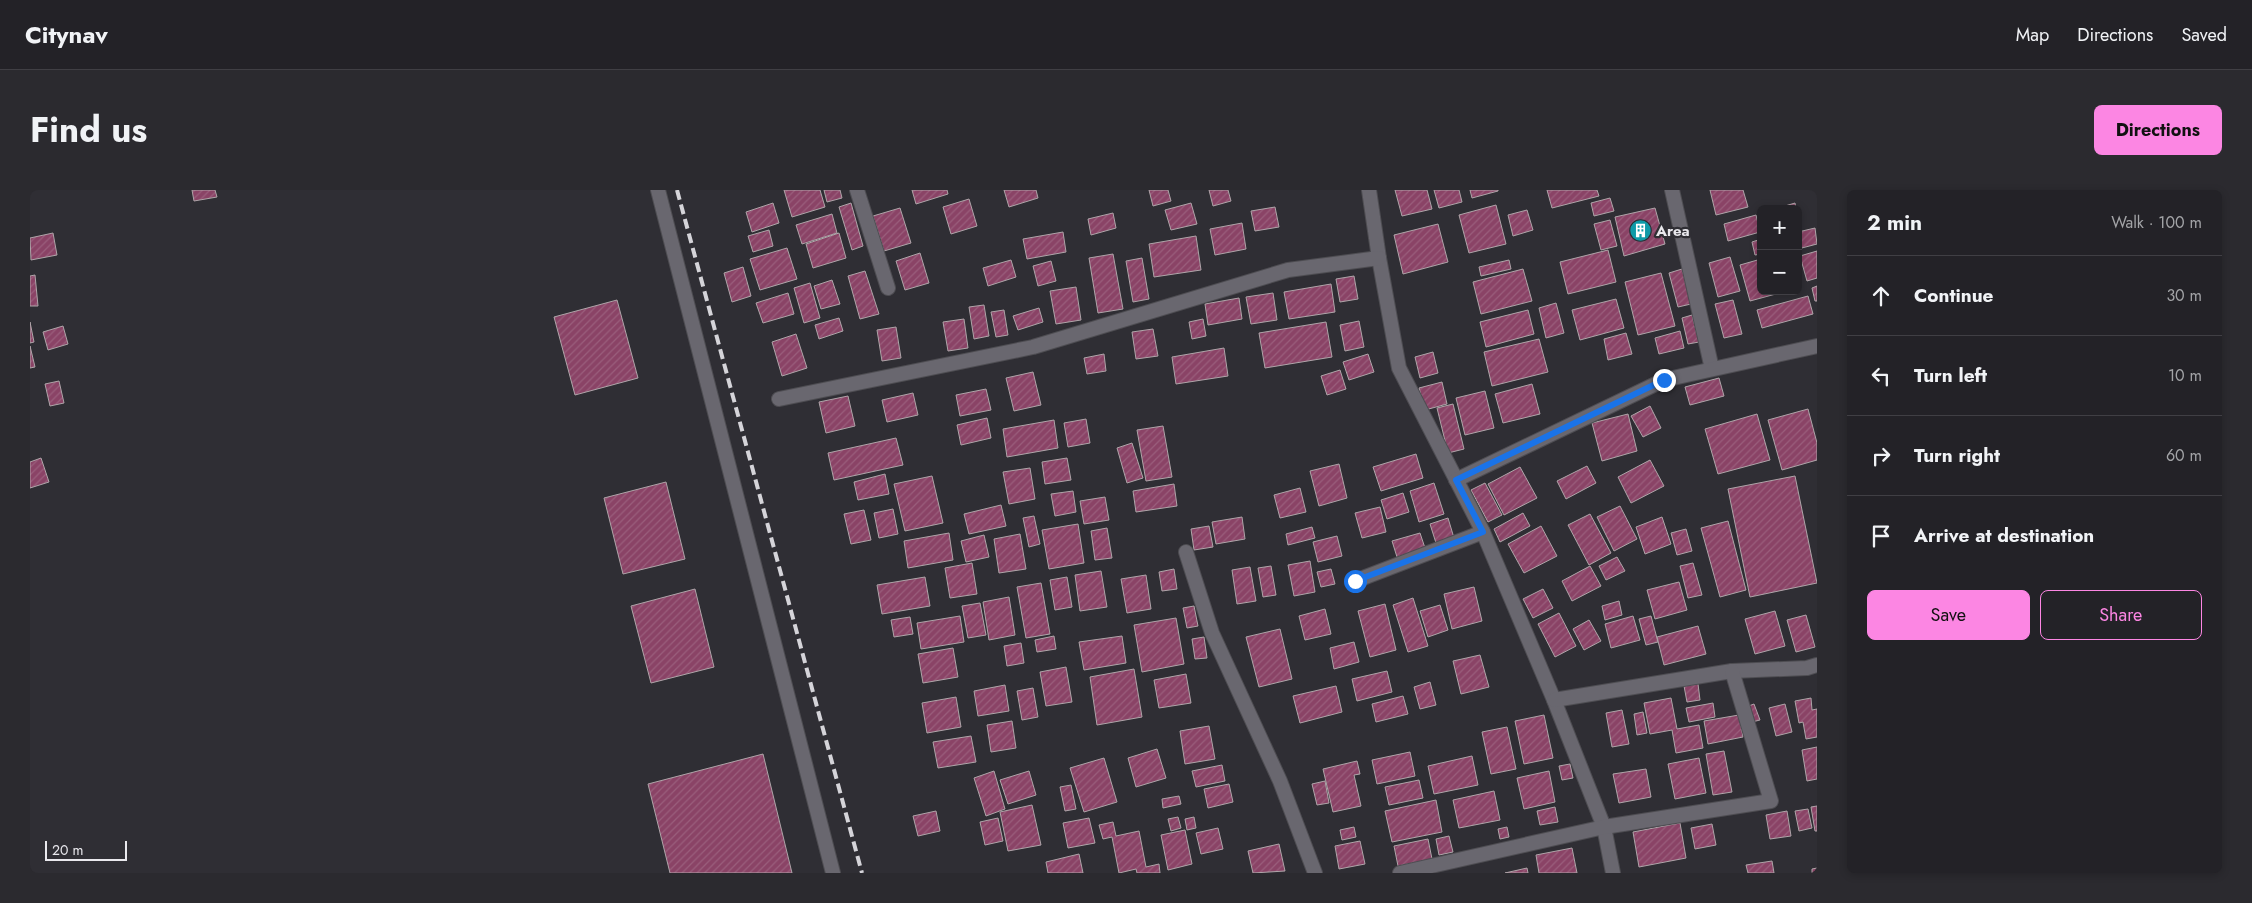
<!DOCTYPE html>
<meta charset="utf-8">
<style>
body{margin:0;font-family:Jost,sans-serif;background:#2b2a2f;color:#f1f3f6}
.controls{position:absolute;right:15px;top:15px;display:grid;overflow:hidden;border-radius:8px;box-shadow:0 2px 8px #0003}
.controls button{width:45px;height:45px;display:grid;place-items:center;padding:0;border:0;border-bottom:1px solid #403f44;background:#232227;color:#f1f3f6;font:25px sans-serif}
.scale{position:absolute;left:15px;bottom:12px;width:82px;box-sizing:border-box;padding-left:5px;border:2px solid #e9e8ed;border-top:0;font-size:14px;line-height:18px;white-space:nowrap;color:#e9e8ed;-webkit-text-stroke:4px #2f2e34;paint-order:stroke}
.stop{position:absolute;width:15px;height:15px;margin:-11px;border:4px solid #1a73e8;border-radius:50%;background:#fff}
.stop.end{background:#1a73e8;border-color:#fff;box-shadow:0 1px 5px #0008}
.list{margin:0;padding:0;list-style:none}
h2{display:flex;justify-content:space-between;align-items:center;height:65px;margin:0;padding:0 20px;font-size:21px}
h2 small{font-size:16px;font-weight:400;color:#a3a4a7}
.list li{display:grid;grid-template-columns:32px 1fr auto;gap:15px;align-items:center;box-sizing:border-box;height:80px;padding:0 20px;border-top:1px solid #403f44}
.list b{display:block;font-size:19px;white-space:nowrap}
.list em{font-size:16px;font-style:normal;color:#a3a4a7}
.actions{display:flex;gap:10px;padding:15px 20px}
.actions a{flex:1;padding:11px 0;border:1px solid #fc86e3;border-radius:8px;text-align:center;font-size:18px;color:#fc86e3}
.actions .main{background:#fc86e3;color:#111}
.icon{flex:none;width:28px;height:28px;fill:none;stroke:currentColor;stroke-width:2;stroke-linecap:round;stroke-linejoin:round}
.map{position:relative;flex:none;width:1787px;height:683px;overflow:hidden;border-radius:8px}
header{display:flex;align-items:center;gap:30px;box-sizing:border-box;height:70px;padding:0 25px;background:#232227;border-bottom:1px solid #403f44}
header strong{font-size:24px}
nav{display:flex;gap:28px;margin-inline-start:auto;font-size:18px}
.intro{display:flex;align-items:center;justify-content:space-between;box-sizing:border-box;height:120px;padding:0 30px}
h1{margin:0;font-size:35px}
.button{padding:12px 22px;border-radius:8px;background:#fc86e3;color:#111;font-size:18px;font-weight:700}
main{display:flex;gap:30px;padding:0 30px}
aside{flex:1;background:#232227;border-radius:8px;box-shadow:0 2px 8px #0003}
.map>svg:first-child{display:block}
.building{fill:url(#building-hatch);stroke:#afa5a9}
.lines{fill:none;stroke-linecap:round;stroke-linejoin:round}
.service-casing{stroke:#4e4d52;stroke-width:16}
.minor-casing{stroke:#4e4d52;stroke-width:16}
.service{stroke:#69676f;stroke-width:14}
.minor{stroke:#69676f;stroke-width:14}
.rail{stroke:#d5d4d9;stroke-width:4;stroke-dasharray:10 5;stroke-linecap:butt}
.route{stroke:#1a73e8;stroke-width:6}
.labels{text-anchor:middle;stroke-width:4.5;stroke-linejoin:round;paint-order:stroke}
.poi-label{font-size:15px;font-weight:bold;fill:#e9e8ed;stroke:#2f2e34;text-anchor:start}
</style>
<header>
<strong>Citynav</strong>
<nav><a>Map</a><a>Directions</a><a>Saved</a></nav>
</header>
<div class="intro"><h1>Find us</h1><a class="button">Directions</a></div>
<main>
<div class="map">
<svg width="1787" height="683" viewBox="0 0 1787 683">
<defs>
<pattern id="building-hatch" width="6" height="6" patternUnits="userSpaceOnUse" patternTransform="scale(1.25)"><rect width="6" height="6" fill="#8a4366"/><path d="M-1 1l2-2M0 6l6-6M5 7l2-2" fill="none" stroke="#9a5e7c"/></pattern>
</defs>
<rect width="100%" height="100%" fill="#2f2e34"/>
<!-- building -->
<g class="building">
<polygon points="162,0 185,0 187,7 164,11"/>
<polygon points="754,0 790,0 795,17 762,27"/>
<polygon points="794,0 810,0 812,8 797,12"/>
<polygon points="882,0 917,0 918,4 886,14"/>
<polygon points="974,0 1006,0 1008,8 979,17"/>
<polygon points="1119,0 1138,0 1141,11 1123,16"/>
<polygon points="1179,0 1198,0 1201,11 1183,16"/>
<polygon points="1365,0 1397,0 1402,19 1372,26"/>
<polygon points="1404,0 1429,0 1432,12 1409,18"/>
<polygon points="1440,0 1468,0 1468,1 1442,8"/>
<polygon points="1517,0 1567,0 1569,6 1522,18"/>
<polygon points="1680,0 1713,0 1718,17 1686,25"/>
<polygon points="1580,8 1584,21 1564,26 1561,13"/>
<polygon points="939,9 947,36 921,44 913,17"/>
<polygon points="743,13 749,33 722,42 716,22"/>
<polygon points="821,13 833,56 822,60 809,17"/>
<polygon points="1161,13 1167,34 1141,40 1135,20"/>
<polygon points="1765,13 1766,19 1745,19"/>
<polygon points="1466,15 1476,54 1439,63 1429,25"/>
<polygon points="1245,17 1249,37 1225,41 1221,21"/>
<polygon points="870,18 881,53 854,61 843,26"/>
<polygon points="1625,18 1635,54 1594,66 1585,27"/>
<polygon points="1497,20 1503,40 1483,46 1478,25"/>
<polygon points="1083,23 1086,38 1061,45 1058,29"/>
<polygon points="802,24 807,43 772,54 766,35"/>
<polygon points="1726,25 1730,42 1698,51 1694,34"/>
<polygon points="1580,30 1587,56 1571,60 1564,34"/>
<polygon points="1212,33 1216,59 1185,65 1180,39"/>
<polygon points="1408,34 1418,72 1373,84 1364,45"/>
<polygon points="1785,38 1787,54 1768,59 1768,42"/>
<polygon points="739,40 743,56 723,62 718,46"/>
<polygon points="1033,42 1036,62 997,69 993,49"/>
<polygon points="23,43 27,65 1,70 0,48"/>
<polygon points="809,43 816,68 783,78 776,54"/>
<polygon points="1166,46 1171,80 1124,87 1119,54"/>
<polygon points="1731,49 1731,64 1725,65 1722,52"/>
<polygon points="757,58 767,89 730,100 720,69"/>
<polygon points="1578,60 1586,92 1538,104 1530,72"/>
<polygon points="1787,61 1787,88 1777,91 1770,66"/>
<polygon points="890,63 899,93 875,100 866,71"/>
<polygon points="1083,64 1093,119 1068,123 1059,68"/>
<polygon points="1700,67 1710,101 1688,107 1679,73"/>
<polygon points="1112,68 1119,109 1103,112 1096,71"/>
<polygon points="1731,69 1731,101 1757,101 1720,111 1710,75"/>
<polygon points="981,70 986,87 958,96 953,78"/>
<polygon points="1479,70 1481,79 1451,86 1449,77"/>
<polygon points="1021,71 1026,91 1008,96 1003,76"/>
<polygon points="713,77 721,106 702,112 694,83"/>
<polygon points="1493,79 1502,111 1451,124 1443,92"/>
<polygon points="1652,79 1661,114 1648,117 1639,83"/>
<polygon points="835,81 849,124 830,129 818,86"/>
<polygon points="1631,83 1645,136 1608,145 1595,92"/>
<polygon points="5,85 8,116 0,116 0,86"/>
<polygon points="1324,86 1328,109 1310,112 1306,89"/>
<polygon points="802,90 810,114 791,119 784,96"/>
<polygon points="780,93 790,128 774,133 764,98"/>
<polygon points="1301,94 1305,122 1259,129 1254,102"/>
<polygon points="1787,96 1787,111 1785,111 1782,98"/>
<polygon points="1046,97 1051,130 1026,134 1020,101"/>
<polygon points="758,103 764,124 733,133 726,113"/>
<polygon points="1243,103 1247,130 1221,134 1216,107"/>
<polygon points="1778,106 1783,124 1732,138 1727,120"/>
<polygon points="1209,108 1212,129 1178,135 1175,114"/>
<polygon points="1586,109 1594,138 1550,150 1542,120"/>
<polygon points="587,110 608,188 545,205 524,127"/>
<polygon points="1703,110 1712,144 1694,148 1685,114"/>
<polygon points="1526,113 1534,143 1516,148 1509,118"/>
<polygon points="954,115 959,146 944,149 939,117"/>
<polygon points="1009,118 1013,132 988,140 983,126"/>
<polygon points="974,120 978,145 966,147 961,122"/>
<polygon points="1498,120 1504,144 1456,157 1450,132"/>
<polygon points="1662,125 1669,152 1658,154 1652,128"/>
<polygon points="809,128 813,141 789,149 785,135"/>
<polygon points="934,129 938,158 918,161 913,132"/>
<polygon points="1173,129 1176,146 1162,149 1159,132"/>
<polygon points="1329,131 1334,157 1315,161 1310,135"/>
<polygon points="0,132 4,152 0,153"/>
<polygon points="1296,132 1302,167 1235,178 1229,143"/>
<polygon points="33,136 38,154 18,160 13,142"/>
<polygon points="866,137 871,168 852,171 847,140"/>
<polygon points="1123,139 1128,166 1106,169 1102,142"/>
<polygon points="1650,141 1654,158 1629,164 1625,148"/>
<polygon points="1596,143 1602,164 1578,170 1574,149"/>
<polygon points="766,144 777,178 752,186 742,152"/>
<polygon points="1509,149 1518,182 1462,196 1454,162"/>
<polygon points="0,156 5,177 0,178"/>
<polygon points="1194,158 1198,186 1146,194 1142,167"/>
<polygon points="1403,162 1408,183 1390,188 1385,167"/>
<polygon points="1074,164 1076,181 1057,184 1054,168"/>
<polygon points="1338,164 1344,182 1319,190 1313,172"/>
<polygon points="1310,180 1316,199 1297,205 1291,186"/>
<polygon points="1003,182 1011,215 984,221 976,188"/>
<polygon points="1689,188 1694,206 1660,215 1655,197"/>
<polygon points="29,191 34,213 20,216 15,194"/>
<polygon points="1412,192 1417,214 1395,220 1389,198"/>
<polygon points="1502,194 1510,224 1473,233 1465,204"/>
<polygon points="956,199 961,220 930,226 926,205"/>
<polygon points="1455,201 1464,238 1435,245 1426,208"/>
<polygon points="883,203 888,225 857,232 852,210"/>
<polygon points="818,206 825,236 796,243 789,212"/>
<polygon points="1423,214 1434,259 1418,263 1407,218"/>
<polygon points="1620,216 1631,238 1613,247 1601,226"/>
<polygon points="1778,219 1787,253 1787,270 1752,280 1738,230"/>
<polygon points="1598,224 1607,261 1572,271 1562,233"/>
<polygon points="1727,224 1740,270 1688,284 1675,239"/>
<polygon points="957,228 961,248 931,255 927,235"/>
<polygon points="1056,229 1060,253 1038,257 1034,233"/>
<polygon points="1024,230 1028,258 977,267 973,239"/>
<polygon points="1133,236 1142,287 1116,291 1107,240"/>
<polygon points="866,248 873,275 804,290 798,263"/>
<polygon points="1102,253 1113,288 1097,293 1087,258"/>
<polygon points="1386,264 1393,288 1351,301 1343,277"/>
<polygon points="11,268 19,292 0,298 0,272"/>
<polygon points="1037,268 1041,290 1015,294 1012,272"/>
<polygon points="1620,270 1634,296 1601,313 1588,287"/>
<polygon points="1309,274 1317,308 1289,316 1280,281"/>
<polygon points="1557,276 1566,293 1536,309 1527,291"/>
<polygon points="1490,277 1507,308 1474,325 1458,294"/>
<polygon points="1000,278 1005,309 979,314 973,282"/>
<polygon points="855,284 859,304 828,310 824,292"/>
<polygon points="902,286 913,333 875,341 864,294"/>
<polygon points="1765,286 1787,393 1720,407 1698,299"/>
<polygon points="636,292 655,369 593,384 574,308"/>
<polygon points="1404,293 1414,324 1389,332 1380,301"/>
<polygon points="1455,293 1472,325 1458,332 1441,300"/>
<polygon points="1144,294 1147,316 1106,322 1103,301"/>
<polygon points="1270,298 1276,322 1250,328 1244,305"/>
<polygon points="1043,301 1046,322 1025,326 1021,304"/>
<polygon points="1373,303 1379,322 1357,329 1351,310"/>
<polygon points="1075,307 1079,330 1054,334 1050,311"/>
<polygon points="971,315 976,336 939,344 934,324"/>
<polygon points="1590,316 1607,349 1584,361 1567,327"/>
<polygon points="1350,317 1356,342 1332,348 1325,323"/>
<polygon points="863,319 868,344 849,348 844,323"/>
<polygon points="834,320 841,350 821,354 814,324"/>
<polygon points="1493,323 1500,336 1470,352 1464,339"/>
<polygon points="1560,324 1581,363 1559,375 1538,335"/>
<polygon points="1004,326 1010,354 999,357 993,328"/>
<polygon points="1212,327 1215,349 1186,354 1182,332"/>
<polygon points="1632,327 1641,354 1615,364 1606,337"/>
<polygon points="1418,328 1424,348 1406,353 1400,334"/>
<polygon points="1698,331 1716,400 1690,407 1671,338"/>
<polygon points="1048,334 1054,373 1019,379 1012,340"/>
<polygon points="1179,336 1183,357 1164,360 1161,339"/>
<polygon points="1511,336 1527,366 1494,383 1478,354"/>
<polygon points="1282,337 1285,348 1258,355 1256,344"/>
<polygon points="1077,338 1082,368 1065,370 1061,341"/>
<polygon points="1656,339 1662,361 1647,365 1641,343"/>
<polygon points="919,343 923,370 878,378 874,351"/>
<polygon points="1390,343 1395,358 1367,367 1362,351"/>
<polygon points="990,344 996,379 969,383 964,349"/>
<polygon points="954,345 959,367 936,372 931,351"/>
<polygon points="1307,346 1312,366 1288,372 1283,352"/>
<polygon points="1587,367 1595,381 1576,390 1569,376"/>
<polygon points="1280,371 1285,402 1264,406 1258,375"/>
<polygon points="942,373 947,404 920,408 915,378"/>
<polygon points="1663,373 1672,405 1658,408 1650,376"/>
<polygon points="1241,376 1246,405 1233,407 1228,378"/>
<polygon points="1560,376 1571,396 1542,411 1532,391"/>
<polygon points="1220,377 1226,411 1207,414 1202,380"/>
<polygon points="1144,379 1147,399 1132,401 1129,382"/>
<polygon points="1301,379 1305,394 1291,397 1287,382"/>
<polygon points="1071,381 1077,417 1050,421 1045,385"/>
<polygon points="1116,385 1121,419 1097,423 1091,389"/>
<polygon points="895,387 900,416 852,424 847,395"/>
<polygon points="1037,387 1042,417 1025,420 1020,390"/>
<polygon points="1649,392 1657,420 1625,429 1617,400"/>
<polygon points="1011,393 1020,444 996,448 987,397"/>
<polygon points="1444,397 1452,431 1422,439 1414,404"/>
<polygon points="665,399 684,477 621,493 601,416"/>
<polygon points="1513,399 1523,418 1503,428 1493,409"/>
<polygon points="979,407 985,445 959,450 953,412"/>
<polygon points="1383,408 1398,456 1378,462 1363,415"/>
<polygon points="1589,411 1592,425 1575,430 1572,416"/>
<polygon points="950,413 956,445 938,448 932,416"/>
<polygon points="1355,414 1366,460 1340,467 1328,421"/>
<polygon points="1410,415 1418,440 1398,447 1390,421"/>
<polygon points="1164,416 1168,436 1157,438 1153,418"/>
<polygon points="1295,419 1301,444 1275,450 1269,426"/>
<polygon points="1745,421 1755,456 1725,464 1715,429"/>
<polygon points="1529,423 1546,456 1525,467 1508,434"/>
<polygon points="1776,425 1785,457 1766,462 1757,430"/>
<polygon points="930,426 934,452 891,459 887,433"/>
<polygon points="1603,426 1610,450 1581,458 1575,434"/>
<polygon points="1621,426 1628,452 1616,455 1609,429"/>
<polygon points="880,427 883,444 864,447 861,430"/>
<polygon points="1146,428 1154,474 1112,482 1104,435"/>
<polygon points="1559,430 1571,451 1554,460 1543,439"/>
<polygon points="1668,436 1676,464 1634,475 1627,447"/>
<polygon points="1250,439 1262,489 1229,497 1216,447"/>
<polygon points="1024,446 1026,459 1007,462 1005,450"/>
<polygon points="1092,446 1096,473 1054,480 1049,452"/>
<polygon points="1174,447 1177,468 1165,469 1162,449"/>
<polygon points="1324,452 1329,472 1304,479 1300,458"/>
<polygon points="991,453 994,473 977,476 974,456"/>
<polygon points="923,458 928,487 893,493 888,464"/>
<polygon points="1450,465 1459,497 1431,504 1423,471"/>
<polygon points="1036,477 1042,512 1016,516 1010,482"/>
<polygon points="1104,479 1112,527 1067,535 1060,487"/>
<polygon points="1357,481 1362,502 1327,511 1322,489"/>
<polygon points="1156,484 1161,513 1129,518 1124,490"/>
<polygon points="1400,492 1406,515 1390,519 1384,497"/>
<polygon points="1668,494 1670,510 1657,512 1654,496"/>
<polygon points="975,495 979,521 948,526 944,501"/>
<polygon points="1306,496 1312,522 1270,533 1263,506"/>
<polygon points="1003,498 1008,527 992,530 987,501"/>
<polygon points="1373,506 1378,524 1346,532 1342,514"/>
<polygon points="926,507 931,537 897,543 892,513"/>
<polygon points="1641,508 1647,539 1669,535 1673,558 1646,563 1642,540 1620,544 1614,513"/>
<polygon points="1781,508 1782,520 1787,519 1787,547 1776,549 1773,532 1769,533 1765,511"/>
<polygon points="1683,513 1685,527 1659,532 1656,518"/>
<polygon points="1724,514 1730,530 1722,532 1716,517"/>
<polygon points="1755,514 1762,542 1746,546 1739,518"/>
<polygon points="1592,520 1599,554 1582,557 1576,523"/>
<polygon points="1613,522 1617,543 1607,545 1604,524"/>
<polygon points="1514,525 1523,568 1494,574 1485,531"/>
<polygon points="1709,525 1713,547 1678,554 1674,531"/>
<polygon points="982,531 986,558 961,562 957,535"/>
<polygon points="1179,536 1185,569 1155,574 1150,541"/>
<polygon points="1477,537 1486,579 1461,584 1452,542"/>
<polygon points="941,546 946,572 908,578 903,552"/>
<polygon points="1787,557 1787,589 1777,591 1772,560"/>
<polygon points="1127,559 1136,588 1106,597 1098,568"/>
<polygon points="1694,561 1702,602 1683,605 1676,564"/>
<polygon points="1380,562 1385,586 1347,594 1342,570"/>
<polygon points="733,564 762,683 640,683 618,594"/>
<polygon points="1442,566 1448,595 1404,604 1398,576"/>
<polygon points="1074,568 1087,612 1054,622 1040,578"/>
<polygon points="1669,568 1676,603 1645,609 1638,574"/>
<polygon points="1327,571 1330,584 1324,585 1331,616 1303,622 1293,579"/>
<polygon points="1540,574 1543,588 1532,590 1529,576"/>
<polygon points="1192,575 1195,591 1166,597 1162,581"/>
<polygon points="1616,579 1621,607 1589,613 1583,584"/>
<polygon points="964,581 975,619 956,626 944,588"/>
<polygon points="999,581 1006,605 978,614 970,590"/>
<polygon points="1519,581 1525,612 1494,619 1487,588"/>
<polygon points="1389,590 1393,608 1359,615 1355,597"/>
<polygon points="1295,591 1299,613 1287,615 1282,594"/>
<polygon points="1199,594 1203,612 1178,618 1174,599"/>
<polygon points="1041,595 1046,619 1035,621 1030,597"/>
<polygon points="1464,601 1470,630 1429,638 1423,610"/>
<polygon points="1149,606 1151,614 1133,618 1132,609"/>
<polygon points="1406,610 1412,642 1362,652 1355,621"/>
<polygon points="1002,615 1011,655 978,661 970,622"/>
<polygon points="1787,616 1787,641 1785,641 1781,617"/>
<polygon points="1525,617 1528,632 1510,635 1507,621"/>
<polygon points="1778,619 1782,638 1769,641 1765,621"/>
<polygon points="906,621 910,641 888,646 883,626"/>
<polygon points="1757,621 1761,646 1740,649 1736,625"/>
<polygon points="1148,627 1151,638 1141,641 1138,629"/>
<polygon points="1164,627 1166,638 1157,640 1155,629"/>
<polygon points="968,628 973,651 955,655 950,632"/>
<polygon points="1059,628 1065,653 1038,658 1033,633"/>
<polygon points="1083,632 1086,646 1109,641 1116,677 1129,674 1130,683 1107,683 1106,679 1089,683 1082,647 1073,649 1069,635"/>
<polygon points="1650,633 1656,668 1609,677 1603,642"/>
<polygon points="1682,634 1686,655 1665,659 1661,638"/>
<polygon points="1324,637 1326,647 1312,650 1310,640"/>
<polygon points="1477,637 1479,647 1470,649 1468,639"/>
<polygon points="1188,638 1193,659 1171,664 1166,643"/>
<polygon points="1155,640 1162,674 1138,680 1131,645"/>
<polygon points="1419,646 1423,662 1409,665 1406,649"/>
<polygon points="1398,649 1402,669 1368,676 1364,656"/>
<polygon points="1330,651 1335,674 1309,679 1305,656"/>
<polygon points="1249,654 1255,681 1223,683 1218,661"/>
<polygon points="1542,658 1547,683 1509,683 1506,665"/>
<polygon points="1049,664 1053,683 1018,683 1016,672"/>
<polygon points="1742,671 1744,683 1718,683 1716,675"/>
<polygon points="1497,678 1498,683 1475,683"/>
<polygon points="1787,678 1787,683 1782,683 1782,679"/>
</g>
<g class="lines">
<defs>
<polyline id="service" points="1325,391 1453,342"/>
<g id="minor">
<polyline points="628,0 803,683"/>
<polyline points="827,0 858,98"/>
<polyline points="1339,0 1349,68 1369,178 1453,342 1524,510 1574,637 1583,683"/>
<polyline points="1642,0 1682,179"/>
<polyline points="749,209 1003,157 1258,80 1349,68"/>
<polyline points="1426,290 1634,190 1787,156"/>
<polyline points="1156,362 1182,443 1250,591 1285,683"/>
<polyline points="1524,510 1702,481 1777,478 1787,475"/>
<polyline points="1370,683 1574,637 1741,611 1702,481"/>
</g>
</defs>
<!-- service casing -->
<use href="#service" class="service-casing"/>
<!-- minor casing -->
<use href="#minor" class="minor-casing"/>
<!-- service -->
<use href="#service" class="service"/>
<!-- minor -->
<use href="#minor" class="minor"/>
<!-- rail -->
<polyline class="rail" points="647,0 832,683"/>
</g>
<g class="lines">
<!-- route -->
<polyline class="route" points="1325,391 1453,342 1426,290 1634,190"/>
</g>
<!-- icons -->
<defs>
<symbol id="building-disc" viewBox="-11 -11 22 22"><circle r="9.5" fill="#0f9aa8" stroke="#2f2e34"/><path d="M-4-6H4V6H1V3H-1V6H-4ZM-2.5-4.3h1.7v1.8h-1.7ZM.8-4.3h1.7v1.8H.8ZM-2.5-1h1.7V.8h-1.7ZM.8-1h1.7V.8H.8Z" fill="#fff"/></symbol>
</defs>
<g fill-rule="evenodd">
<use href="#building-disc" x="1598" y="28" width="25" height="25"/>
</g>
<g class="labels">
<!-- poi labels -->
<g class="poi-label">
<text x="1626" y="46">Area</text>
</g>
</g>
</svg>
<div class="controls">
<button>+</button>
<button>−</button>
</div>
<div class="scale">20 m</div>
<div class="stop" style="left:1325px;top:391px"></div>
<div class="stop end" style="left:1634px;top:190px"></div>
</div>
<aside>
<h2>2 min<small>Walk · 100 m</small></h2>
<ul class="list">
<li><svg class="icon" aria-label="ahead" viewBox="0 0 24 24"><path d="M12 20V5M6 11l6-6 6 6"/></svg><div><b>Continue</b></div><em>30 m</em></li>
<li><svg class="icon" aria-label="left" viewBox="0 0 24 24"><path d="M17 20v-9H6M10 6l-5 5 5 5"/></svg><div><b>Turn left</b></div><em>10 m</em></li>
<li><svg class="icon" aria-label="right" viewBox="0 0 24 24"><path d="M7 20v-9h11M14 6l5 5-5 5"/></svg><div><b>Turn right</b></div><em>60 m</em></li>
<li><svg class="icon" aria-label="arrive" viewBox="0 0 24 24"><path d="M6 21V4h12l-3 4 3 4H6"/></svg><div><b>Arrive at destination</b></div></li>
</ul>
<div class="actions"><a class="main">Save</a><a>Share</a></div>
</aside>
</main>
